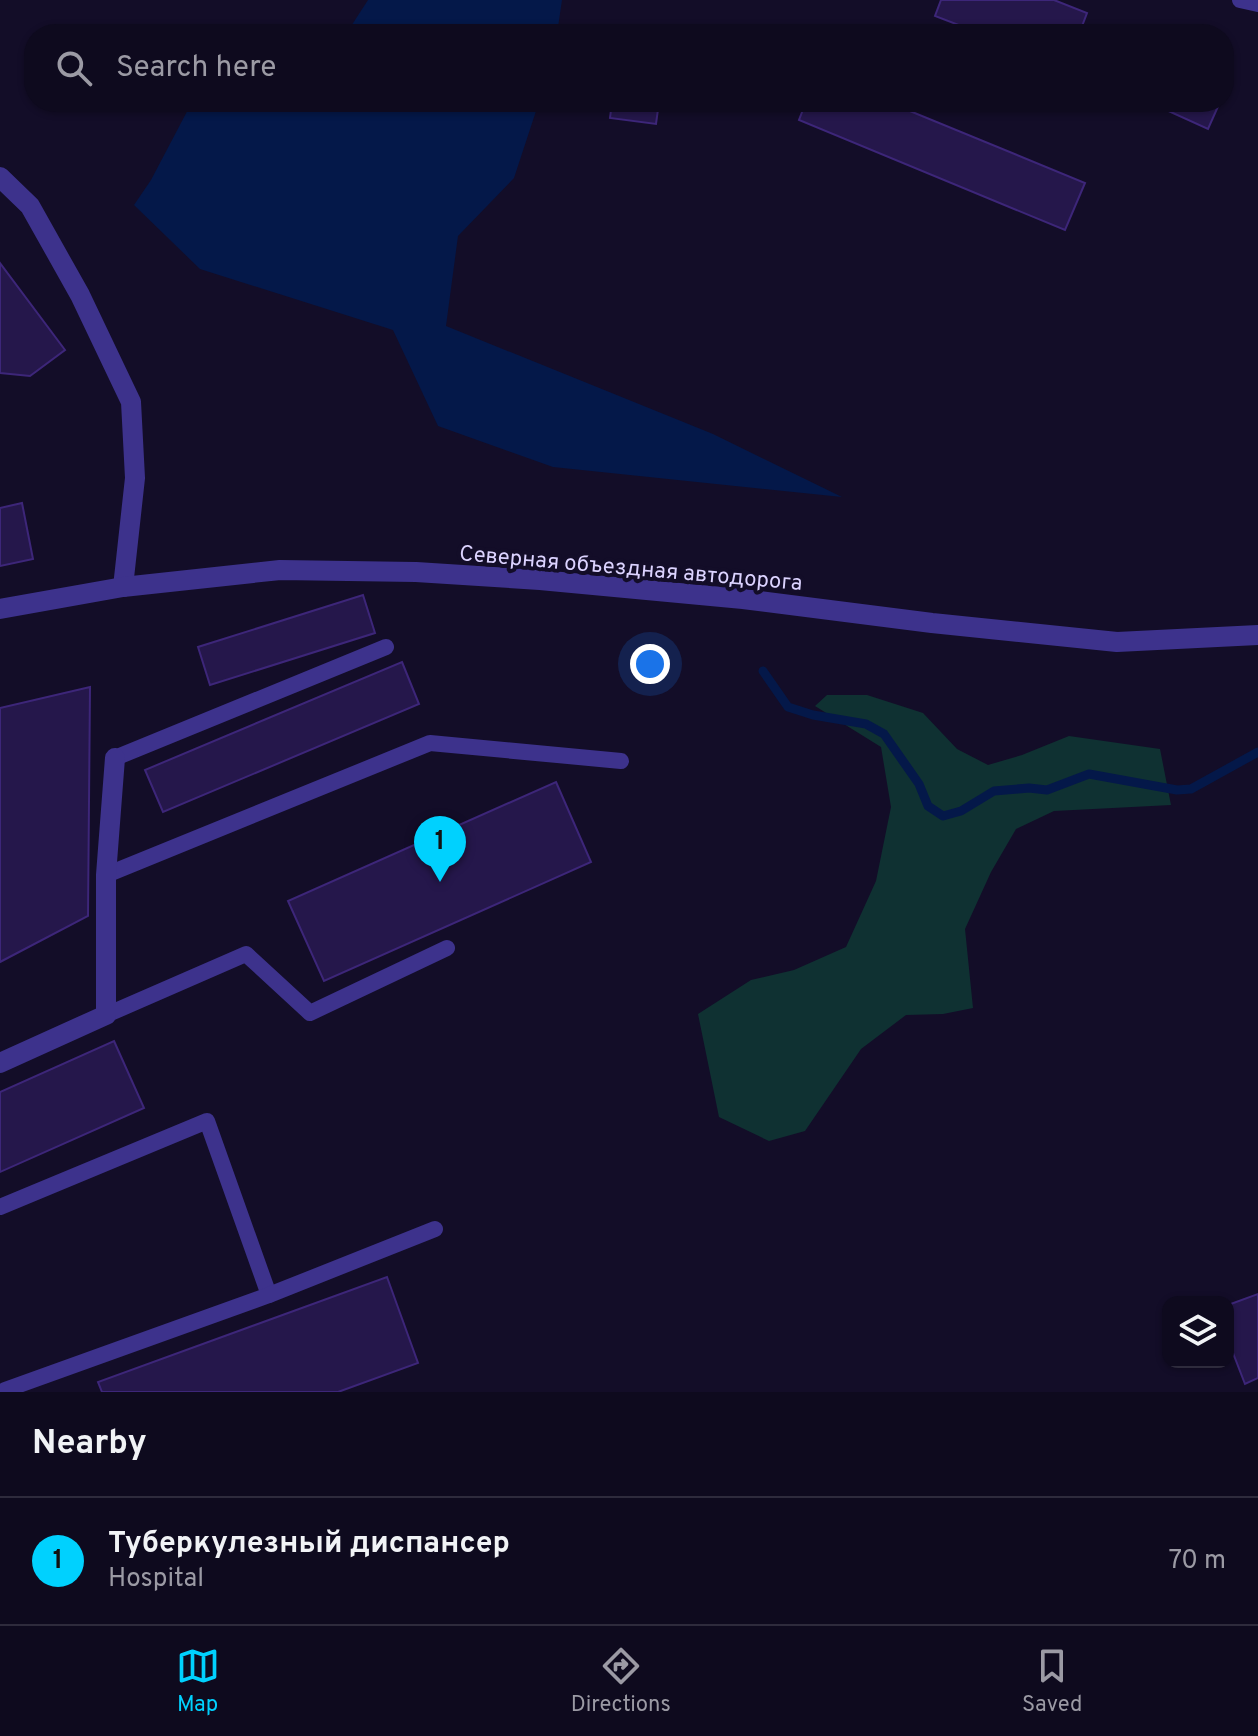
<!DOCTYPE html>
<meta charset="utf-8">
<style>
body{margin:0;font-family:Overpass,sans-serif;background:#171327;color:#f1f3f6}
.controls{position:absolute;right:24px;bottom:24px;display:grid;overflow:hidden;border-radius:16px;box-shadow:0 2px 6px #0004}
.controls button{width:72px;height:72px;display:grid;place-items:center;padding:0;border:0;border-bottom:2px solid #2e2b3c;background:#0e0a1e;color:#f1f3f6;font:40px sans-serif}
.you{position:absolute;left:650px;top:664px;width:28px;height:28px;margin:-20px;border:6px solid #fff;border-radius:50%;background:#1a73e8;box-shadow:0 0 0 12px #1a73e833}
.badge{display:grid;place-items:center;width:52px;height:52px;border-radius:50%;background:#00d1fe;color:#111;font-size:26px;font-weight:700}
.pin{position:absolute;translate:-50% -66px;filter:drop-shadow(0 2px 4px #0008)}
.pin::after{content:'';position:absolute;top:42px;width:28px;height:24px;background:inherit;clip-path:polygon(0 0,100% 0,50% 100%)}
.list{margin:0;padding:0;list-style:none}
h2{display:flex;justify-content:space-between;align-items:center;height:104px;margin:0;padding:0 32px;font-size:34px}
h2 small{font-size:26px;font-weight:400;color:#9b9aa4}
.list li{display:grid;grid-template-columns:52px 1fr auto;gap:24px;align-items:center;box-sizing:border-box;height:128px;padding:0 32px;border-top:2px solid #2e2b3c}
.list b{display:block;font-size:30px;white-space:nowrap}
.list p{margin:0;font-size:26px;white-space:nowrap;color:#9b9aa4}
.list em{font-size:26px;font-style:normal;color:#9b9aa4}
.icon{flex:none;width:44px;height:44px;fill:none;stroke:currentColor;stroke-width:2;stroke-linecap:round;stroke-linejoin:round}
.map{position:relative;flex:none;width:1258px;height:1392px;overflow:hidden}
.search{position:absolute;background:#0e0a1e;box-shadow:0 2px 6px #0004;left:24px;right:24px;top:24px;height:88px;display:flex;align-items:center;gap:20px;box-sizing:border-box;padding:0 28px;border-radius:32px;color:#9b9aa4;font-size:30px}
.sheet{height:232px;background:#0e0a1e}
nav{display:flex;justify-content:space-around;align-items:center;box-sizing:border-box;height:112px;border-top:2px solid #2e2b3c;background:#0e0a1e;font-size:22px;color:#9b9aa4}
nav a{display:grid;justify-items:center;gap:4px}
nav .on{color:#00d1fe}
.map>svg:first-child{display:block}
.green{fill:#0f3132}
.water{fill:#041849}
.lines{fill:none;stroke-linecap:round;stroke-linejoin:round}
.stream{stroke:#041849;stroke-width:9}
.building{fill:#25174b;stroke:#3d2679;stroke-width:2}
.service{stroke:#3d328c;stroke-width:16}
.minor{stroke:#3d328c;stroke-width:20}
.tertiary{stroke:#3d328c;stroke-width:20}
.labels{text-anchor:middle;stroke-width:8;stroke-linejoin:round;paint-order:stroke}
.street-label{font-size:22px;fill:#dcd3ff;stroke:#130d28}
</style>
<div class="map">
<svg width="1258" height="1392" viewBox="0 0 1258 1392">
<rect width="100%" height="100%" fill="#130d28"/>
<!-- green -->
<polygon class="green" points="827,695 867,695 923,713 957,749 988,765 1022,755 1069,736 1160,749 1171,805 1054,811 1016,829 991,872 965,929 973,1008 943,1014 906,1015 861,1049 805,1131 769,1141 719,1117 698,1014 751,980 794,970 846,947 876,881 891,807 881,747 815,706"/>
<!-- water -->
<g class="water">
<polygon points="368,0 562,0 557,34 346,34"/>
<polygon points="192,102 539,102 514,178 458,236 446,326 713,434 842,497 553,467 438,426 393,330 200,269 134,205 151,180"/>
</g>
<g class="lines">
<!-- stream -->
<polyline class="stream" points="763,671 788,707 813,715 866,724 884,734 919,784 928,806 943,816 961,811 994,791 1029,788 1047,790 1089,774 1177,790 1191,789 1258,752"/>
</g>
<!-- building -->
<g class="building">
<polygon points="941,0 1054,0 1087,13 1079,34 982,34 935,16"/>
<polygon points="612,102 659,102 656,124 610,118"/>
<polygon points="806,102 888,102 1085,183 1065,230 799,120"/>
<polygon points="1167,102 1220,102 1208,129 1164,109"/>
<polygon points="0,263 65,350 30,376 0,373"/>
<polygon points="22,503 33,559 0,566 0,508"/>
<polygon points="363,595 375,633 210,685 198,647"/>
<polygon points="402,662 419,704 163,812 145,770"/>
<polygon points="90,687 88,916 0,962 0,708"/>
<polygon points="556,782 591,862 324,981 288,901"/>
<polygon points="114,1041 144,1108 0,1172 0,1092"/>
<polygon points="387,1277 418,1363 338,1392 102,1392 98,1382"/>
<polygon points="1258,1294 1258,1378 1245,1384 1228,1340 1228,1305"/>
</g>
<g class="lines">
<!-- service -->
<g class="service">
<polyline points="1240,0 1258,4"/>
<polyline points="115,758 386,647"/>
<polyline points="106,875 430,743 621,761"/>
<polyline points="106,1015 246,954 310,1013 447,948"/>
<polyline points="0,1207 207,1121 269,1295"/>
<polyline points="5,1390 269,1295 435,1229"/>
</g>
<!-- minor -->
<g class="minor">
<polyline points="0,177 30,206 80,295 131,402 135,478 123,587"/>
<polyline points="0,1063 106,1015 106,875 115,758"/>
</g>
<!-- tertiary -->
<polyline class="tertiary" points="0,609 123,587 280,570 416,572 540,580 743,599 932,623 1117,642 1258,635"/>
</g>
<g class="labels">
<!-- street labels -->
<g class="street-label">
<text transform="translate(631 567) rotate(5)" y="8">Северная объездная автодорога</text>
</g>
</g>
</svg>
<div class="controls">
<button><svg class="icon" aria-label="layers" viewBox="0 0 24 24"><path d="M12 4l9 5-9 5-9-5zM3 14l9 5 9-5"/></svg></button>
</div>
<div class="you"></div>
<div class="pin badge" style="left:440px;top:882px">1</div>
<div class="search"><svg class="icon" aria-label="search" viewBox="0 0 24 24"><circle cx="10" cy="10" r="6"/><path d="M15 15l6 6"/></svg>Search here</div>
</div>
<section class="sheet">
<h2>Nearby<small></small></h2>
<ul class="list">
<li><span class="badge">1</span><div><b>Туберкулезный диспансер</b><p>Hospital</p></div><em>70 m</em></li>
</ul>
</section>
<nav>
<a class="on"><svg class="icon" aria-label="map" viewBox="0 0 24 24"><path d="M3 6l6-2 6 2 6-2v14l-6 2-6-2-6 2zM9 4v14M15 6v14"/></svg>Map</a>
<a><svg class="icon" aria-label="directions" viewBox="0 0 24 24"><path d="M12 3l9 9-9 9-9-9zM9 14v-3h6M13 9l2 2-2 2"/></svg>Directions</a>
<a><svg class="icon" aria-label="saved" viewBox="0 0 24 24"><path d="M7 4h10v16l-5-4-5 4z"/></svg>Saved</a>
</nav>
